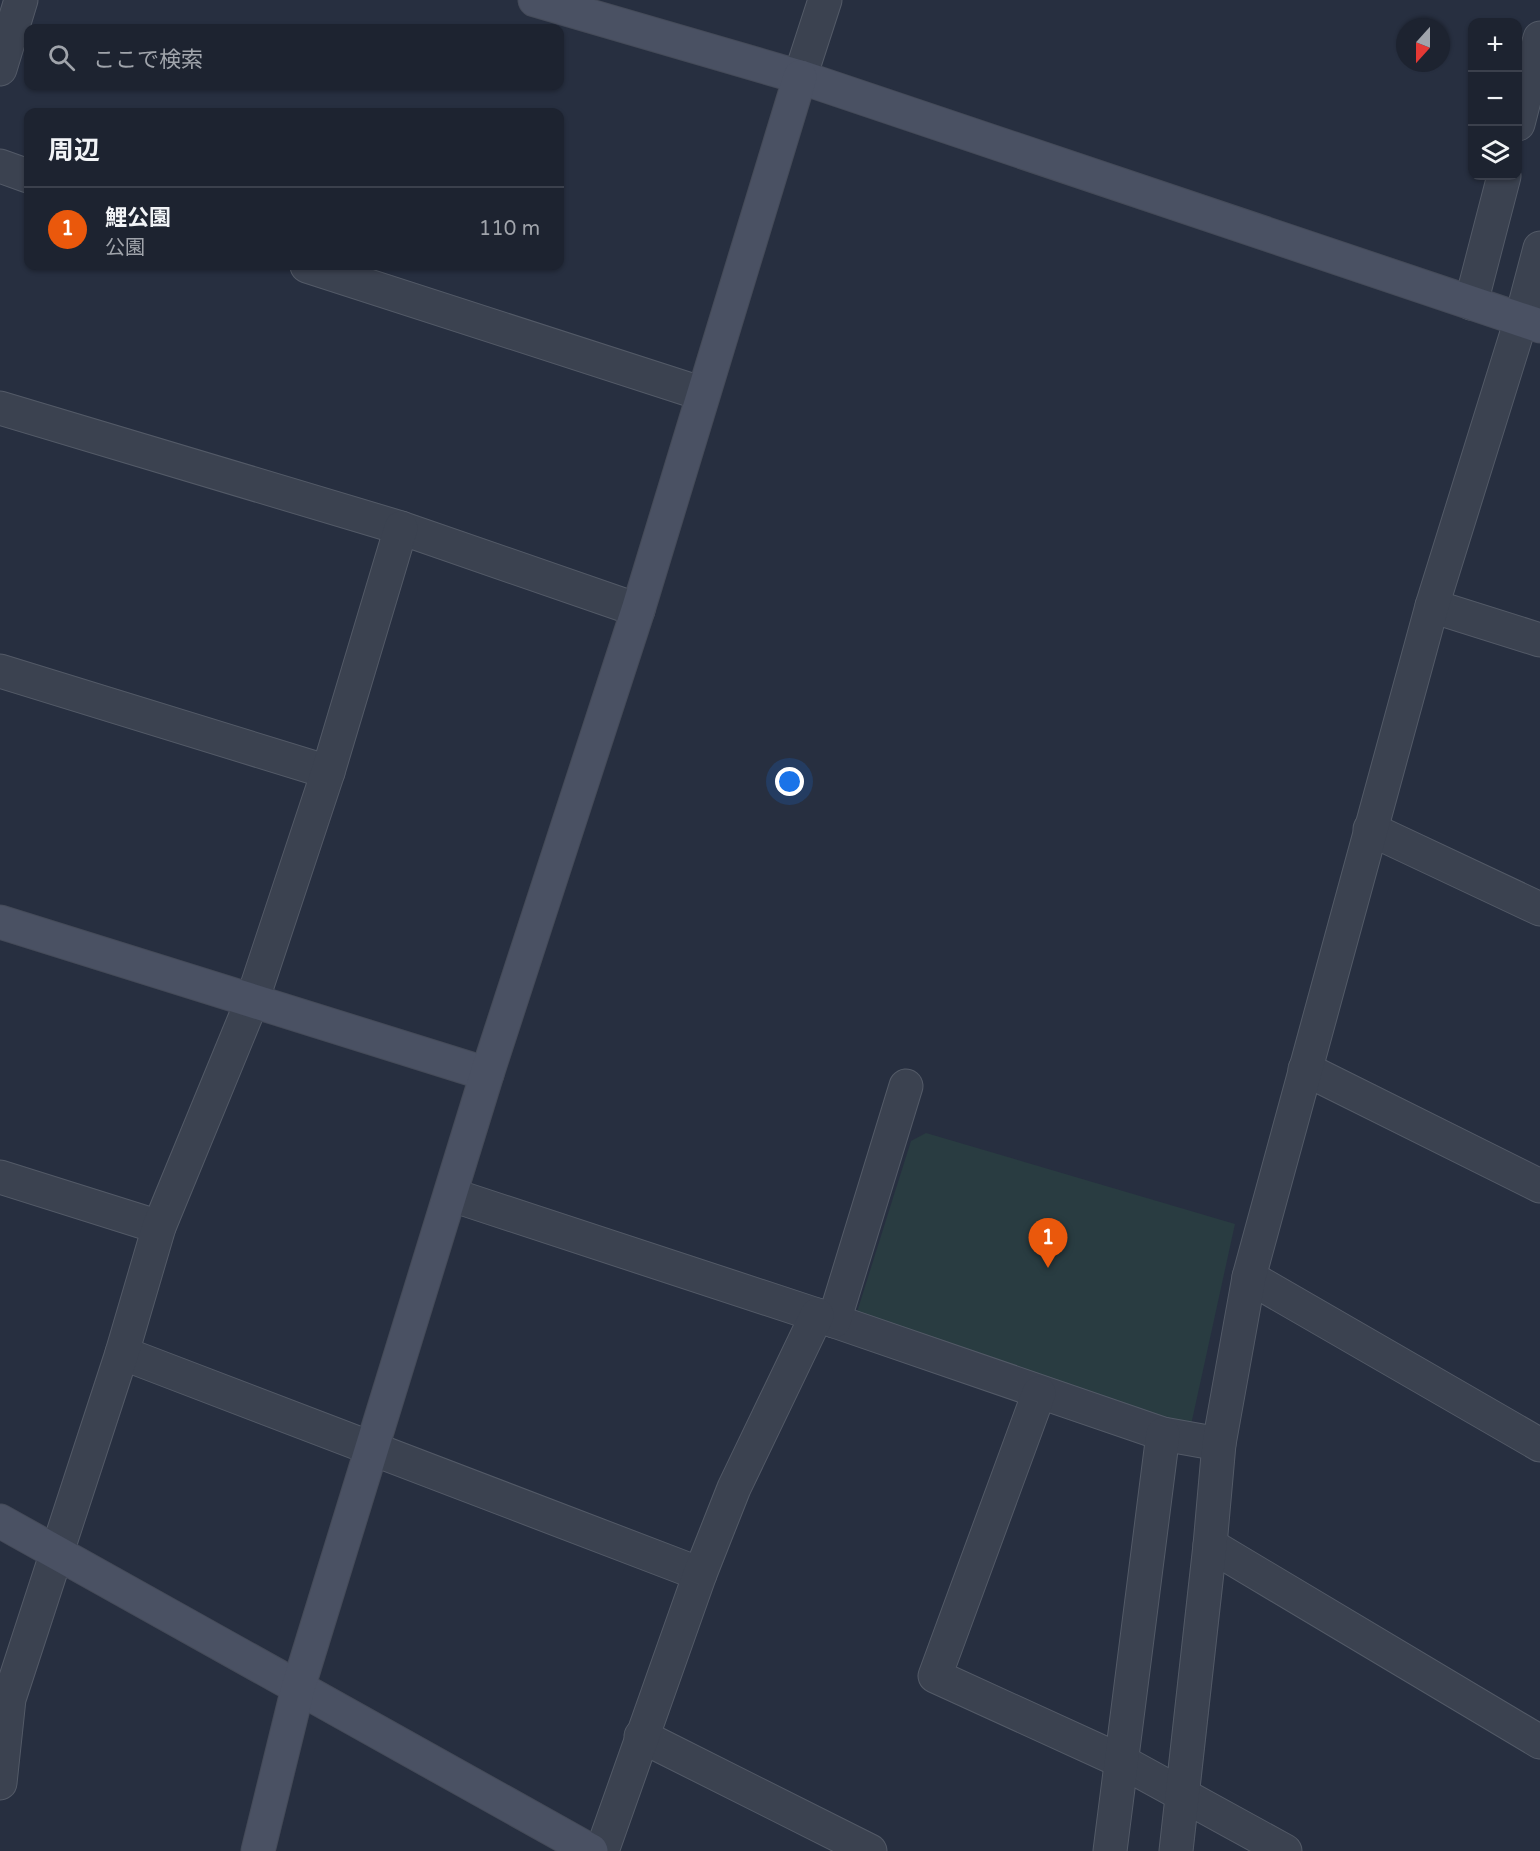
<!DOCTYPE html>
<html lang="ja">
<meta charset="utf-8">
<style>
body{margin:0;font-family:"Varela Round","Noto Sans JP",sans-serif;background:#252b38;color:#f1f3f6}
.controls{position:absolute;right:18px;top:18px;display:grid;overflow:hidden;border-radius:12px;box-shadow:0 2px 4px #0004}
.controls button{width:54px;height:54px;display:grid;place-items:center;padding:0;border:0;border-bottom:2px solid #3b404c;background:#1d2330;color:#f1f3f6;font:30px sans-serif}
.compass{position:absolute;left:1396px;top:18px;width:54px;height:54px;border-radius:50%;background:#1d2330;box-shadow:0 2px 4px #0004;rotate:201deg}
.you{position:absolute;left:790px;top:782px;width:21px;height:21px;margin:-15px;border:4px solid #fff;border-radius:50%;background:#1a73e8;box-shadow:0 0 0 9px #1a73e833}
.badge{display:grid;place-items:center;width:39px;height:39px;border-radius:50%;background:#ea580c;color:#fff;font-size:20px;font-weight:700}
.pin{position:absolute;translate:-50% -50px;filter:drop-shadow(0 2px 3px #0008)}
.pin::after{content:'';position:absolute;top:32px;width:21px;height:18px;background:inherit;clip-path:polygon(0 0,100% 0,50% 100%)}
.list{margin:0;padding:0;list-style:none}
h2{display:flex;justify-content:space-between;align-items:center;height:78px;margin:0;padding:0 24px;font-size:26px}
h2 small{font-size:20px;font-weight:400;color:#a0a4ab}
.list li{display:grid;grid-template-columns:39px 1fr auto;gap:18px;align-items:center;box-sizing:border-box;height:84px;padding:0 24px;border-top:2px solid #3b404c}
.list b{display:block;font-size:22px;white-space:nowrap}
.list p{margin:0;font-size:20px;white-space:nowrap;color:#a0a4ab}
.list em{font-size:20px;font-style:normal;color:#a0a4ab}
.icon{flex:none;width:33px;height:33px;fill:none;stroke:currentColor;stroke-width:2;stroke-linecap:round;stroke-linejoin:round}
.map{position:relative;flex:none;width:1540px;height:1851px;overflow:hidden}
.search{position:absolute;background:#1d2330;box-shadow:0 2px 4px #0004;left:24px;top:24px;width:540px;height:66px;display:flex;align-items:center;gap:15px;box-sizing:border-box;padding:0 21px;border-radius:12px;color:#a0a4ab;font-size:22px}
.panel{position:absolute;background:#1d2330;box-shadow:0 2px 4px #0004;left:24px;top:108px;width:540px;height:162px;border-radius:12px}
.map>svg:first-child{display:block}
.green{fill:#293c41}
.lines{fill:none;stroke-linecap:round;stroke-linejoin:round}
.street-casing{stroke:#535a67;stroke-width:35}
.secondary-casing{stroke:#454b59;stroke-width:35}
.street{stroke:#3b4250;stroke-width:33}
.secondary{stroke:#4a5163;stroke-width:33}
</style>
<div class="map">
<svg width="1540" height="1851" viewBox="0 0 1540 1851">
<rect width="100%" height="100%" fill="#272f40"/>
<!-- green -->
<polygon class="green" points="926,1133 1235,1224 1191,1425 868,1327 857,1312 911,1141"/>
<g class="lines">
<defs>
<g id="street">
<polyline points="0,69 21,0"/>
<polyline points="800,77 825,0"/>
<polyline points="1518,124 1540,38"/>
<polyline points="0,166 28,176"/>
<polyline points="307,266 703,394"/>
<polyline points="1471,303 1504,176"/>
<polyline points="0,408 401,528 638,610"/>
<polyline points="1432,606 1540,640"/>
<polyline points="0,671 328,772"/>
<polyline points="1370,829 1540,909"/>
<polyline points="1305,1069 1540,1186"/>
<polyline points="0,1177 159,1227"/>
<polyline points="452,1195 817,1315 1163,1434 1219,1444"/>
<polyline points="1249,1277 1540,1445"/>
<polyline points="834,1321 906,1086"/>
<polyline points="122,1353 700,1574"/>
<polyline points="1039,1393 935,1676 1121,1761 1285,1851"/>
<polyline points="1210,1545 1540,1742"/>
<polyline points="641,1736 870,1851"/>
<polyline points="0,1783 9,1699 122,1353 159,1227 252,1001 328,772 401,528"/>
<polyline points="602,1851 700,1574 734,1488 817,1315"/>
<polyline points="1110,1851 1163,1434"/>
<polyline points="1176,1851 1210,1545 1219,1444 1249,1277 1432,606 1521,320 1540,248"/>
</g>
<g id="secondary">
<polyline points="535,0 800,77 1540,326"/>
<polyline points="0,922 487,1074"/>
<polyline points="0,1521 591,1851"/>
<polyline points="258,1851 298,1688 487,1074 638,610 800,77"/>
</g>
</defs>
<!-- street casing -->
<use href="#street" class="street-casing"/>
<!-- secondary casing -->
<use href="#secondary" class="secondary-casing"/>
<!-- street -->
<use href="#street" class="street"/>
<!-- secondary -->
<use href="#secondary" class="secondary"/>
</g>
</svg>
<div class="controls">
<button>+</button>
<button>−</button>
<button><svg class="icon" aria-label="layers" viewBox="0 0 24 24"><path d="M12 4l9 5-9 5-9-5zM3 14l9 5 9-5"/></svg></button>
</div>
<svg class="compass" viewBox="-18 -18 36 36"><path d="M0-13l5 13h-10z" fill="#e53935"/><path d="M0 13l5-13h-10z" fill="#a0a4ab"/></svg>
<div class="you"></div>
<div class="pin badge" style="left:1048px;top:1268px">1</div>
<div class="search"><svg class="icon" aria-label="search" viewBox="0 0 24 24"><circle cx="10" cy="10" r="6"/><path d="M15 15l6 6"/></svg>ここで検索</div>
<section class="panel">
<h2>周辺<small></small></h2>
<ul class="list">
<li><span class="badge">1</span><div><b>鯉公園</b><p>公園</p></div><em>110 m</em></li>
</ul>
</section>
</div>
